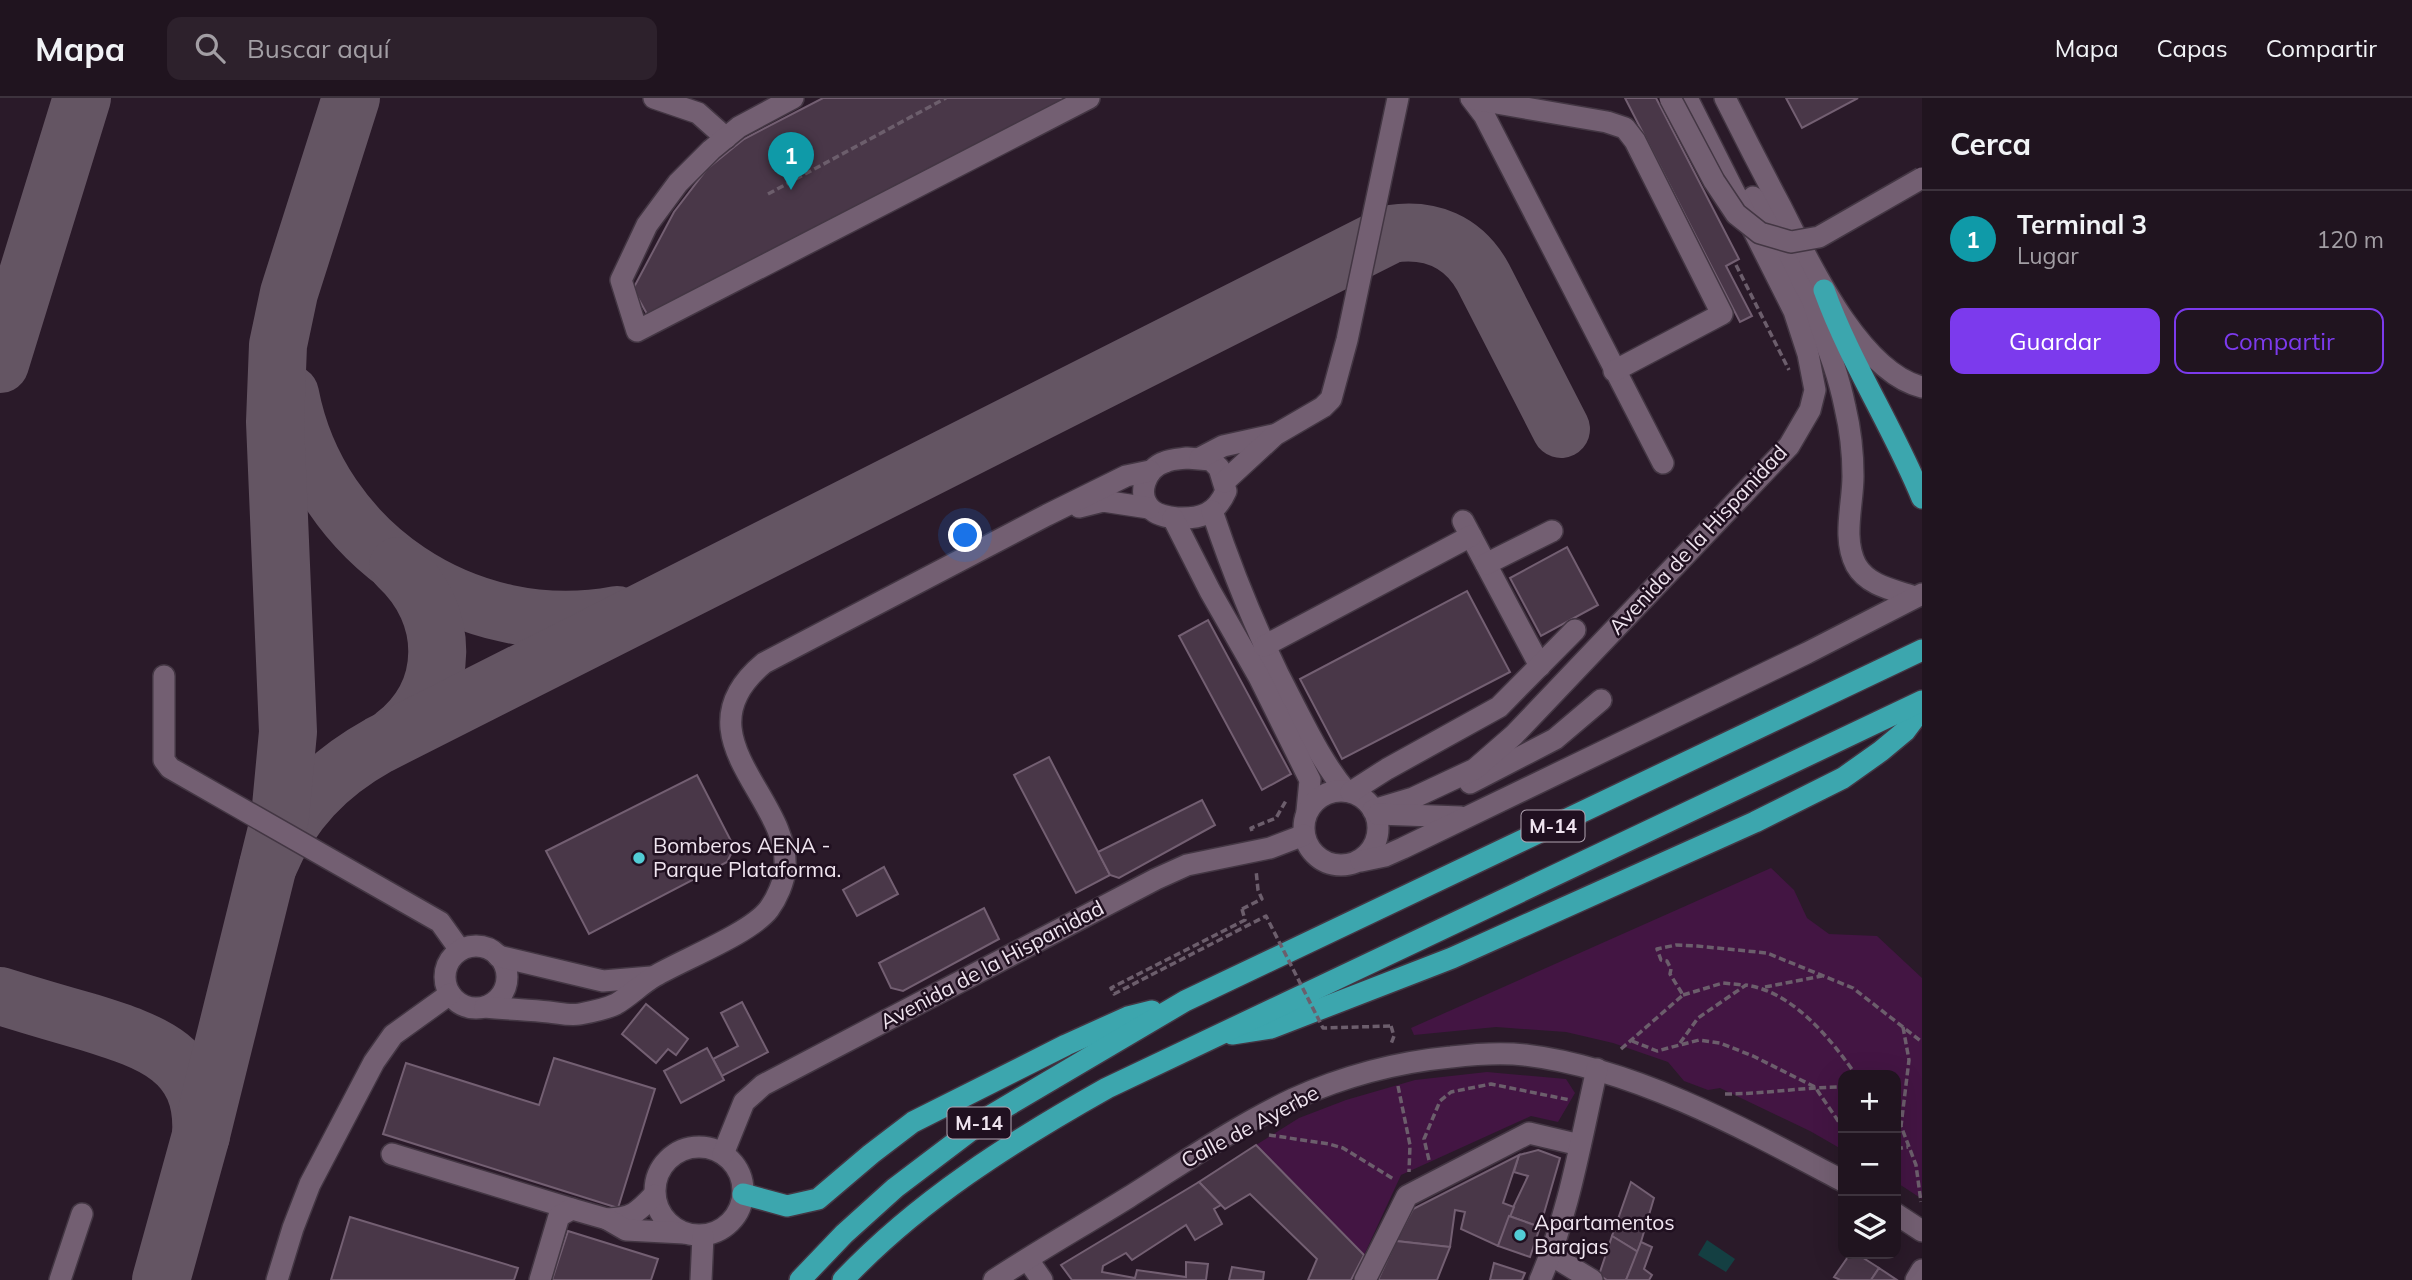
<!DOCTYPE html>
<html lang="es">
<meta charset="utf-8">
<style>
body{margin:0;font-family:Mulish,sans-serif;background:#2d212c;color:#f1f3f6}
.controls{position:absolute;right:21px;bottom:21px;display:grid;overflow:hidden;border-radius:14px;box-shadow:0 7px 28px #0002}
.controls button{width:63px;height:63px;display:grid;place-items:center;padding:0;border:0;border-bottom:2px solid #3d333d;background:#20141f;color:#f1f3f6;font:35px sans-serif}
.you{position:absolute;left:966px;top:438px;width:24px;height:24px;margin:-18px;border:5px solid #fff;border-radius:50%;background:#1a73e8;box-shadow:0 0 0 10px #1a73e833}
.badge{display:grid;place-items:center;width:46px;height:46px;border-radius:50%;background:#7c3aed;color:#fff;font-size:23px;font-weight:700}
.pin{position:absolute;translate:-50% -58px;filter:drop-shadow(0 2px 4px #0008)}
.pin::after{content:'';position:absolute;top:37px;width:24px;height:21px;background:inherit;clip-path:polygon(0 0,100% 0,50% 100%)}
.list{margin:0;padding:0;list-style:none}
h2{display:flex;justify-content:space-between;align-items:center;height:91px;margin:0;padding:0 28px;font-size:30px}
h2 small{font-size:23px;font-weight:400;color:#a29ea4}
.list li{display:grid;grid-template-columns:46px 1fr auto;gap:21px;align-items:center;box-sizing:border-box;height:98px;padding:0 28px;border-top:2px solid #3d333d}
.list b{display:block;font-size:26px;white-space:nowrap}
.list p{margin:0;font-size:23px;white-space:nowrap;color:#a29ea4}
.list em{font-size:23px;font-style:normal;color:#a29ea4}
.actions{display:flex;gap:14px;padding:21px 28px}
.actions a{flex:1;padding:16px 0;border:2px solid #7c3aed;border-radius:14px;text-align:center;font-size:24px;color:#7c3aed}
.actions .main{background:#7c3aed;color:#fff}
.icon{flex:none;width:38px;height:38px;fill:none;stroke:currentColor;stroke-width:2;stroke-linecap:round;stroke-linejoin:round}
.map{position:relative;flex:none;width:1922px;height:1182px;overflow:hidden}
header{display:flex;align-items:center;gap:42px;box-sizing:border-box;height:98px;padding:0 35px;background:#20141f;border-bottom:2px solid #3d333d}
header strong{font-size:33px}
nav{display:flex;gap:38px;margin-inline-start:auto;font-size:24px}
.search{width:490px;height:63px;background:#2d212c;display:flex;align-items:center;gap:18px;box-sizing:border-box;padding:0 24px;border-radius:14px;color:#a29ea4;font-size:26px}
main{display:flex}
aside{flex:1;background:#20141f}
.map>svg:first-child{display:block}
.green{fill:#431543}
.water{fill:#143f42}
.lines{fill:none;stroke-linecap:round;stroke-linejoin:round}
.taxiway{stroke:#645563;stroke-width:58}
.building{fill:#493748;stroke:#735f72;stroke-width:2}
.minor-casing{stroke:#433643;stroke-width:24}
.highway-casing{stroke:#433643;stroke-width:24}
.path{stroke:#6c5e6c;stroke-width:3.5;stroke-dasharray:7 3.5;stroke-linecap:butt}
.minor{stroke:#735f72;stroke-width:21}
.highway{stroke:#3ca6ae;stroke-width:21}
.minor-bridge-casing{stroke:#433643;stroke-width:24;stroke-linecap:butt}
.path-bridge{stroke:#6c5e6c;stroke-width:3.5;stroke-dasharray:7 3.5;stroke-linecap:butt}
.minor-bridge{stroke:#735f72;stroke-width:21}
.poi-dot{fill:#52ccd5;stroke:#201020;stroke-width:2.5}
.labels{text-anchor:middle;stroke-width:5;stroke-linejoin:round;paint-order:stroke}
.shield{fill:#201020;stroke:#b1a4b1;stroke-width:2}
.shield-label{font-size:19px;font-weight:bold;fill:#efe4ef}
.street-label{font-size:21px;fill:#efe4ef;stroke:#201020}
.poi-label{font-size:21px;fill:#efe4ef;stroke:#201020;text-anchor:start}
</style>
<header>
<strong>Mapa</strong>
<div class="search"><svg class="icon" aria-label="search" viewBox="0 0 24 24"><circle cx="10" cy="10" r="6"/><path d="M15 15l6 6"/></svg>Buscar aquí</div>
<nav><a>Mapa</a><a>Capas</a><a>Compartir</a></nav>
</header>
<main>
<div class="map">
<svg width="1922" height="1182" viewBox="0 0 1922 1182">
<rect width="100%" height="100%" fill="#2a1a29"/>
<!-- green -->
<g class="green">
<polygon points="1771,770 1794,792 1807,820 1829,836 1877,838 1922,880 1922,1101 1896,1084 1896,977 1843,977 1843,1052 1810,1033 1720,990 1708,992 1684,983 1668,964 1613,945 1566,934 1496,929 1414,937 1411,930"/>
<polygon points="1487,974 1566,981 1575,995 1558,1024 1531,1018 1401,1077 1364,1157 1256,1047 1299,1020 1346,1002 1415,982"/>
</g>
<!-- water -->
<polygon class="water" points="1707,1142 1735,1161 1726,1174 1698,1157"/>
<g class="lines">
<!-- taxiway -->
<g class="taxiway">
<polyline points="0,266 82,0"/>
<path d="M290,296C319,447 468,545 617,517"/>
<path d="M394,638C452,593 450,516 398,468"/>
<path d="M268,768C291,713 327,676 379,647L1391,136C1430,130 1463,143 1483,179L1561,331"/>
<path d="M0,898C29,907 59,916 88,924C149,943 206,960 201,1038"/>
<polyline points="161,1182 200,1041 280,719 288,634 275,324 278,247 289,195 351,0"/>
</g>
</g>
<!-- building -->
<g class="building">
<polygon points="823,0 1074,0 647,216 633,191 674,114 707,71 744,41"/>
<polygon points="1625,0 1656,0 1739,161 1726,168 1752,218 1740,224"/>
<polygon points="1786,0 1858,0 1802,30"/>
<polygon points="1567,449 1598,507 1541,538 1510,480"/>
<polygon points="1467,493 1510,574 1342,661 1300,581"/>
<polygon points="1208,522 1291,676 1262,692 1179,538"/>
<polygon points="1049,659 1110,777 1076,795 1014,677"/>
<polygon points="697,677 731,743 731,756 727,764 589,836 546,753"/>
<polygon points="1202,702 1215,727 1119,780 1110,777 1098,754"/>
<polygon points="884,769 898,796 857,818 843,792"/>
<polygon points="984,810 999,841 903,893 891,890 879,865"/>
<polygon points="742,904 768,954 722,978 713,961 738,948 721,915"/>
<polygon points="646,906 688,941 676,957 668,951 656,965 622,936"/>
<polygon points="707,950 724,982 681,1005 664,973"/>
<polygon points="554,960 655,991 618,1110 383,1036 406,965 539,1007"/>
<polygon points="1256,1047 1364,1157 1351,1182 1308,1182 1317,1161 1250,1096 1225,1111 1199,1084"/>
<polygon points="1538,1052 1560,1060 1540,1129 1509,1118 1528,1078 1514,1074 1519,1057"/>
<polygon points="1519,1057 1503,1105 1514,1109 1498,1148 1461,1131 1465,1114 1455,1112 1450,1149 1396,1143 1413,1111"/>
<polygon points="1199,1084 1221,1107 1214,1111 1222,1126 1195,1142 1186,1127 1132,1162 1126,1155 1103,1168 1102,1174 1135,1180 1137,1172 1186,1179 1186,1164 1208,1166 1206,1182 1072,1182 1061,1167"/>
<polygon points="1631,1084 1654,1100 1638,1154 1612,1138"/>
<polygon points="1509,1118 1540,1129 1530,1159 1498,1148"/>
<polygon points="350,1119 518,1170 514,1182 331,1182"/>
<polygon points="568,1133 658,1161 651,1182 552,1182"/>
<polygon points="1612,1138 1638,1154 1626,1182 1607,1182 1599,1177"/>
<polygon points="1396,1143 1450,1149 1437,1182 1378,1182"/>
<polygon points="1641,1144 1652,1149 1644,1171 1652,1177 1649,1182 1626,1182"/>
<polygon points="1850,1156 1857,1156 1879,1170 1871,1182 1840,1182 1834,1179"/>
<polygon points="1494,1165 1525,1175 1522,1182 1490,1182"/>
<polygon points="1232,1169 1264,1174 1263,1182 1229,1182"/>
<polygon points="1879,1170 1897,1182 1871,1182"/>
</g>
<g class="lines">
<defs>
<g id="minor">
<polyline points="654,0 698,15 726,40"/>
<polyline points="793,0 739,29 711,52 678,85 647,127 621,182 637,233 1089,0"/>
<polyline points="1471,0 1484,17 1663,365"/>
<path d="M1725,0C1743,36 1762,73 1781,109C1808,162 1859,274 1922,289"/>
<polyline points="1473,1 1607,24 1625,30 1635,43 1722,216 1614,273"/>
<path d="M1753,99C1788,166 1830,234 1845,309C1850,330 1853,356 1853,378C1853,407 1842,440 1856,467C1868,488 1894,492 1915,499"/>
<path d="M1187,360L1211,362L1219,370L1226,393C1216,416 1201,421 1177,420C1168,419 1159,418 1152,412C1135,397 1146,370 1165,364C1172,361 1180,361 1187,360Z"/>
<polyline points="1200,360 1223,348 1273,337"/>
<polyline points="1224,384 1275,337 1323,309 1331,301 1347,242 1398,0"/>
<polyline points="1079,409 1103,403 1149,410"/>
<path d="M1212,413C1235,482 1262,547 1296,611C1311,640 1325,668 1346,693"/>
<polyline points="1173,420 1210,493 1259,579 1310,682 1307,713"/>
<polyline points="1463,423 1540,568"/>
<polyline points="1486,466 1552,433"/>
<polyline points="1264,548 1471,438"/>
<polyline points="164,578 164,662 170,670 440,824 460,852"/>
<polyline points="1470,685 1555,641 1601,602"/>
<circle cx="1341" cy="730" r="37"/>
<polyline points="1351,694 1387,671 1499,609 1575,532"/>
<polyline points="1373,712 1413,700 1475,671 1514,637 1789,348 1810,312 1815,292 1808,256 1794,213 1687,0"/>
<polyline points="1378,716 1461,719"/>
<polyline points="1361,763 1385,758 1403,750 1807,555 1922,496"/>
<circle cx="476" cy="879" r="31"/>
<polyline points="498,858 603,883 651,879"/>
<path d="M485,909C506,911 527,912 549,914C559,915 570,918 580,916C591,914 606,911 616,906C630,898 641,886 655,878C684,861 751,835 769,811C777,800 784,784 785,771C791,699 676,638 764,565L1047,417L1126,378L1150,373"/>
<circle cx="699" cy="1093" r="44"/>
<polyline points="392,1056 572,1111"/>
<polyline points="723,1056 744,1004 763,987 1156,781 1187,767 1270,750 1304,737"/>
<polyline points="1896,1116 1922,1133"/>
<path d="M607,1121C632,1120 637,1115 654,1097"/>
<polyline points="1551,1157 1592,1182"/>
<polyline points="1028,1162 1042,1182"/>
<polyline points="60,1182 82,1116"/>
<polyline points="277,1182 293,1130 310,1086 374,964 393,937 450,896"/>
<polyline points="540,1182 559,1118 572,1111 607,1121 626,1132 684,1135"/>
<polyline points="701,1182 703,1138"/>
<path d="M994,1182C1038,1153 1084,1127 1129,1099C1183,1065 1236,1028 1293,1001C1342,979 1398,964 1451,959C1476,956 1500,954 1525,957C1634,970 1747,1032 1843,1083"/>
<polyline points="1365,1182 1407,1098 1529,1035 1580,1047"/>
<path d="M1540,1182C1569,1116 1581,1041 1597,971"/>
<polyline points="1916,1182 1922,1172"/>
</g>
<g id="highway">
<path d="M1824,192C1850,264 1893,329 1922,400"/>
<polyline points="1232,936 1271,930 1452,860 1755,724 1843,680 1881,653 1905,633 1922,610"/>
<polyline points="743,1096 787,1108 818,1101 871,1056 913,1024 1066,947 1128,919 1152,913"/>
<polyline points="800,1182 844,1136 895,1090 990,1018 1185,903 1922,552"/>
<path d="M843,1182C919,1102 1011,1044 1107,990L1922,603"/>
</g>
</defs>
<!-- minor casing -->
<use href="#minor" class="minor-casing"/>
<!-- highway casing -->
<use href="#highway" class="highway-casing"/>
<!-- path -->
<g class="path">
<polyline points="768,96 946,0"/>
<polyline points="1736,167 1789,272"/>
<polyline points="1252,733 1251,730 1276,720 1287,701"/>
<polyline points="1242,811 1262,801 1258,792 1256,772"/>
<polyline points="1765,889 1822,878"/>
<polyline points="1683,897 1723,885 1743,887"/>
<polyline points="1391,928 1394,938 1391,946"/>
<polyline points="1903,929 1909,962 1901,1028 1916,1067 1921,1104"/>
<polyline points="1632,943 1657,953 1699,942 1720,945 1753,958 1815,989 1843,1030"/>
<path d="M1680,945L1698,920L1746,887C1793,894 1830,940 1856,977"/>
<polyline points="1621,951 1683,897 1670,876 1671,871 1667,863 1661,862 1657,851 1676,847 1697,848 1767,855 1853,890 1922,944"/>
<polyline points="1398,988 1410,1047 1409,1074"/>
<path d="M1725,996C1765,996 1803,989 1843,989"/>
<polyline points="1269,1037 1329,1046 1343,1050 1395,1082"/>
<polyline points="1896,1051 1908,1049"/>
<polyline points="1429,1062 1424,1041 1440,1003 1451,994 1491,986 1570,1002"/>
</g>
<!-- minor -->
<use href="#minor" class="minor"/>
<!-- highway -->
<use href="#highway" class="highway"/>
<defs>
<polyline id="minor-bridge" points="1670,0 1714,83 1736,116 1760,135 1791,144 1819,139 1922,80"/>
</defs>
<!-- minor-bridge casing -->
<use href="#minor-bridge" class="minor-bridge-casing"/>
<!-- path-bridge -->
<polyline class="path-bridge" points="1242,811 1245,822 1111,890 1114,896 1266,818 1323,930 1391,928"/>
<!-- minor-bridge -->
<use href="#minor-bridge" class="minor-bridge"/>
</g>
<!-- markers -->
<g class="poi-dot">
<circle cx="639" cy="760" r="7"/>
<circle cx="1520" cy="1137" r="7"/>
</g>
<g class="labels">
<!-- shield labels -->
<g class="shield">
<rect x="1521.5" y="712.5" width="63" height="31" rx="5"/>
<rect x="947.5" y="1009.5" width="63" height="31" rx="5"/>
</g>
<g class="shield-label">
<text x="1553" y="735">M-14</text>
<text x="979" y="1032">M-14</text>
</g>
<!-- street labels -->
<g class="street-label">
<text transform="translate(1698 442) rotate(-47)" y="7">Avenida de la Hispanidad</text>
<text transform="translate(992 867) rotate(-28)" y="7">Avenida de la Hispanidad</text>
<text transform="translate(1250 1029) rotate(-28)" y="7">Calle de Ayerbe</text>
</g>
<!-- poi labels -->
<g class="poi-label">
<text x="653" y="755">Bomberos AENA -<tspan x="653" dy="24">Parque Plataforma.</tspan></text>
<text x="1534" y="1132">Apartamentos<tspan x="1534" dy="24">Barajas</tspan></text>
</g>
</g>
</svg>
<div class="controls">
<button>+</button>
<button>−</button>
<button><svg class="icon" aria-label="layers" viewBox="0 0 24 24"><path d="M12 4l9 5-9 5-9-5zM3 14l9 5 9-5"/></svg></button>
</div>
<div class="you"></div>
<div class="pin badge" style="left:791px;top:92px;background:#0f9aa8">1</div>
</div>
<aside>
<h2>Cerca<small></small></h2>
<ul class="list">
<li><span class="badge" style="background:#0f9aa8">1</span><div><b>Terminal 3</b><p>Lugar</p></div><em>120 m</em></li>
</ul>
<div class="actions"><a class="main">Guardar</a><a>Compartir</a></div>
</aside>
</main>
